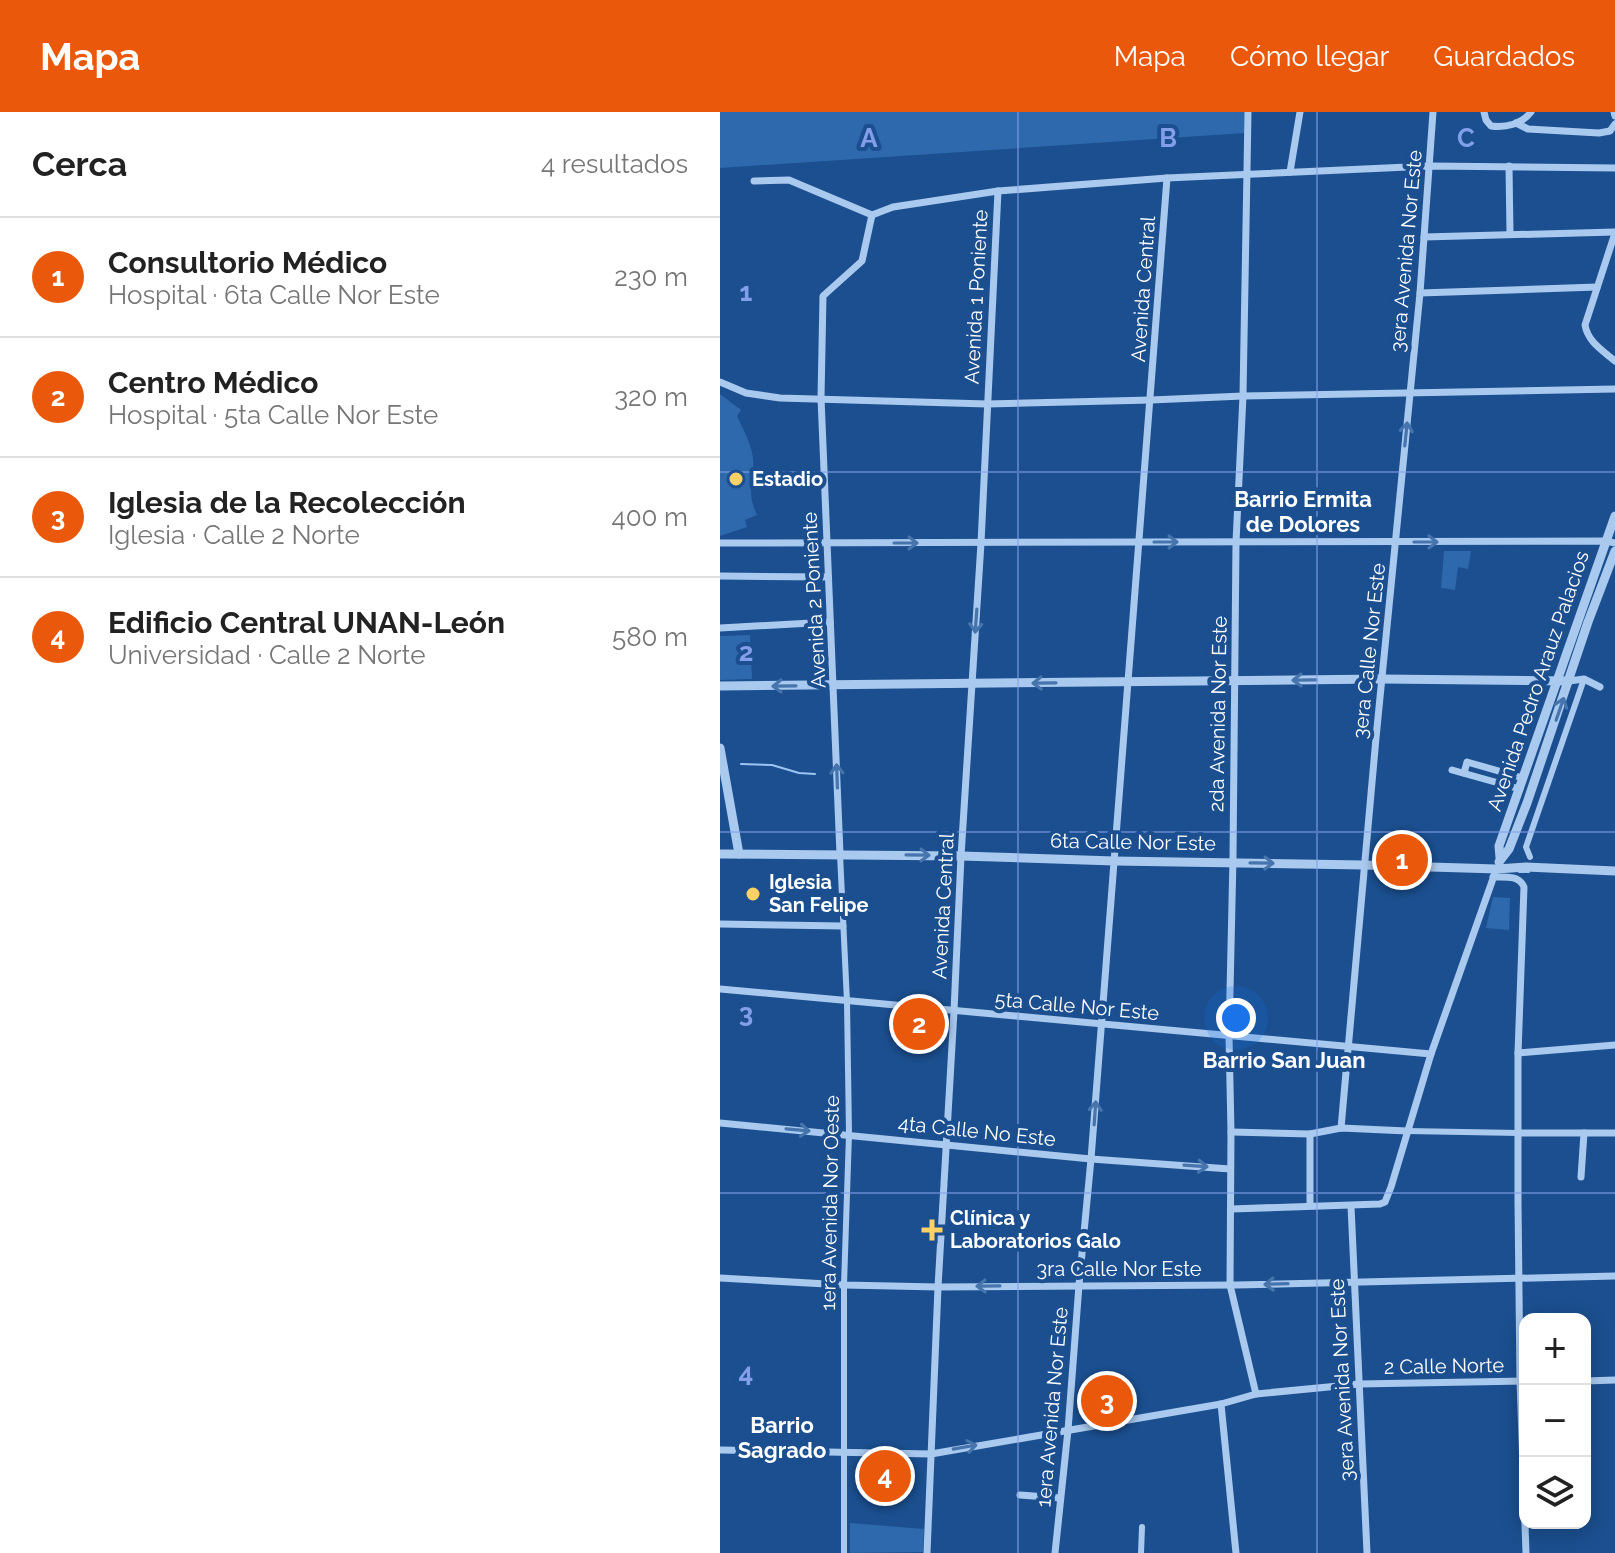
<!DOCTYPE html>
<html lang="es">
<meta charset="utf-8">
<style>
body{margin:0;font-family:Raleway,sans-serif;background:#f6f6f6;color:#222}
.controls{position:absolute;right:24px;bottom:24px;display:grid;overflow:hidden;border-radius:16px;box-shadow:0 4px 20px #0003}
.controls button{width:72px;height:72px;display:grid;place-items:center;padding:0;border:0;border-bottom:2px solid #e0e0e0;background:#fff;color:#222;font:40px sans-serif}
.you{position:absolute;left:516px;top:906px;width:28px;height:28px;margin:-20px;border:6px solid #fff;border-radius:50%;background:#1a73e8;box-shadow:0 0 0 12px #1a73e833}
.badge{display:grid;place-items:center;width:52px;height:52px;border-radius:50%;background:#ea580c;color:#fff;font-size:26px;font-weight:700}
.pin{position:absolute;translate:-50% -50%;border:4px solid #fff;box-shadow:0 2px 8px #0006}
.list{margin:0;padding:0;list-style:none}
h2{display:flex;justify-content:space-between;align-items:center;height:104px;margin:0;padding:0 32px;font-size:34px}
h2 small{font-size:26px;font-weight:400;color:#767676}
.list li{display:grid;grid-template-columns:52px 1fr auto;gap:24px;align-items:center;box-sizing:border-box;height:120px;padding:0 32px;border-top:2px solid #e0e0e0}
.list b{display:block;font-size:30px;white-space:nowrap}
.list p{margin:0;font-size:26px;white-space:nowrap;color:#767676}
.list em{font-size:26px;font-style:normal;color:#767676}
.icon{flex:none;width:44px;height:44px;fill:none;stroke:currentColor;stroke-width:2;stroke-linecap:round;stroke-linejoin:round}
.map{position:relative;flex:none;width:895px;height:1441px;overflow:hidden}
header{display:flex;align-items:center;gap:48px;box-sizing:border-box;height:112px;padding:0 40px;background:#ea580c;color:#fff}
header strong{font-size:38px}
nav{display:flex;gap:44px;margin-inline-start:auto;font-size:28px}
main{display:flex}
aside{flex:1;background:#fff}
.map>svg:first-child{display:block}
.green{fill:#2e69ad}
.lines{fill:none;stroke-linecap:round;stroke-linejoin:round}
.stream{stroke:#9cc4f0;stroke-width:2}
.pedestrian{stroke:#a9c9ee;stroke-width:6}
.minor{stroke:#a9c9ee;stroke-width:7}
.tertiary{stroke:#a9c9ee;stroke-width:9}
.oneway{stroke:#4674ac}
.grid{fill:none;stroke:#839eea;stroke-width:2;stroke-opacity:0.55}
.poi-dot{fill:#ffd166;stroke:#1b4f8f;stroke-width:3}
.labels{text-anchor:middle;stroke-width:8;stroke-linejoin:round;paint-order:stroke}
.street-label{font-size:20px;fill:#fff;stroke:#1b4f8f}
.poi-label{font-size:20px;font-weight:bold;fill:#fff;stroke:#1b4f8f;text-anchor:start}
.neighbourhood-label{font-size:22px;font-weight:bold;fill:#fff;stroke:#1b4f8f}
.grid-label{font-size:26px;text-anchor:middle;font-weight:bold;fill:#839eea;stroke:#1b4f8f;stroke-width:8;stroke-linejoin:round;paint-order:stroke}
</style>
<header>
<strong>Mapa</strong>
<nav><a>Mapa</a><a>Cómo llegar</a><a>Guardados</a></nav>
</header>
<main>
<aside>
<h2>Cerca<small>4 resultados</small></h2>
<ul class="list">
<li><span class="badge">1</span><div><b>Consultorio Médico</b><p>Hospital · 6ta Calle Nor Este</p></div><em>230 m</em></li>
<li><span class="badge">2</span><div><b>Centro Médico</b><p>Hospital · 5ta Calle Nor Este</p></div><em>320 m</em></li>
<li><span class="badge">3</span><div><b>Iglesia de la Recolección</b><p>Iglesia · Calle 2 Norte</p></div><em>400 m</em></li>
<li><span class="badge">4</span><div><b>Edificio Central UNAN-León</b><p>Universidad · Calle 2 Norte</p></div><em>580 m</em></li>
</ul>
</aside>
<div class="map">
<svg width="895" height="1441" viewBox="0 0 895 1441">
<rect width="100%" height="100%" fill="#1b4f8f"/>
<!-- green -->
<g class="green">
<polygon points="0,0 525,0 525,21 0,56"/>
<path d="M0,282L21,298L17,304C23,317 31,331 33,346C35,370 25,377 37,403L25,408L27,415L0,424Z"/>
<polygon points="724,439 751,439 748,457 738,455 735,478 721,476"/>
<polygon points="30,523 32,567 0,568 0,524"/>
<polygon points="773,785 790,786 789,818 766,816"/>
<polygon points="130,1411 204,1417 203,1440 130,1441"/>
</g>
<g class="lines">
<!-- stream -->
<g class="stream">
<polyline points="21,652 52,653 79,661 95,662"/>
<polyline points="799,760 809,760"/>
</g>
<!-- pedestrian -->
<g class="pedestrian">
<polyline points="120,742 127,890 129,1022 124,1173 124,1441"/>
<polyline points="810,745 806,735 864,567"/>
<polyline points="687,1019 799,1021"/>
<polyline points="421,1441 422,1415"/>
</g>
<!-- minor -->
<g class="minor">
<path d="M764,0L766,8L771,14C786,16 802,12 811,0"/>
<polyline points="894,0 895,4"/>
<polyline points="528,1 523,284 516,430 513,746 509,924 511,1020 510,1173 536,1282"/>
<polyline points="796,11 808,17 879,21 890,19 895,12"/>
<polyline points="789,54 790,122"/>
<polyline points="570,60 580,0"/>
<polyline points="34,69 69,68 152,103 173,95 278,79 447,66 710,54 895,56"/>
<path d="M895,121L865,213C868,230 882,238 895,249"/>
<polyline points="704,125 895,120"/>
<polyline points="700,181 877,175"/>
<polyline points="0,270 26,281 60,286 267,292 431,288 523,284 895,277"/>
<polyline points="0,431 886,429 895,431"/>
<polyline points="0,464 108,465"/>
<polyline points="0,516 110,510"/>
<polyline points="849,569 864,567 880,575"/>
<polyline points="732,658 800,677"/>
<polyline points="744,661 747,650 803,666"/>
<polyline points="120,742 101,286 103,184 142,149 152,103"/>
<path d="M773,765C785,765 799,763 804,775L798,941V1090L800,1269L806,1441"/>
<polyline points="0,812 123,814"/>
<polyline points="0,877 711,942"/>
<polyline points="798,941 895,933"/>
<polyline points="0,1011 371,1047 510,1057"/>
<polyline points="621,1016 656,626 700,181 713,0"/>
<polyline points="511,1020 590,1022 621,1016 687,1019"/>
<polyline points="799,1021 895,1021"/>
<polyline points="590,1022 590,1093"/>
<polyline points="861,1065 864,1021"/>
<polyline points="631,1094 647,1441"/>
<polyline points="511,1097 660,1092 665,1090 671,1075 711,942 775,761"/>
<polyline points="0,1166 124,1173 218,1175 516,1173 895,1164"/>
<polyline points="865,1269 895,1268"/>
<polyline points="501,1292 516,1441"/>
<polyline points="0,1338 211,1342 501,1292 536,1282 639,1272 805,1269"/>
<polyline points="300,1383 340,1386"/>
<polyline points="207,1441 218,1175 234,899 241,744 261,431 278,79"/>
<polyline points="335,1441 348,1318 359,1173 371,1047 447,66"/>
</g>
<!-- tertiary -->
<g class="tertiary">
<polyline points="0,574 662,567 849,569"/>
<polyline points="0,636 19,742"/>
<polyline points="0,742 241,744 394,749 644,753 777,757 806,755 895,759"/>
<polyline points="780,746 779,734 895,404"/>
<polyline points="779,750 789,737 807,691 868,510 895,439"/>
</g>
</g>
<!-- one-way arrows -->
<defs><path id="oneway-shaft" d="M-6 0H5M1.5-3L5.5 0L1.5 3" fill="none" stroke-width="1.6" stroke-linecap="round" stroke-linejoin="round" transform="scale(2)"/></defs>
<g class="oneway">
<use href="#oneway-shaft" transform="translate(686 322) rotate(-84)"/>
<use href="#oneway-shaft" transform="translate(446 430)"/>
<use href="#oneway-shaft" transform="translate(706 430)"/>
<use href="#oneway-shaft" transform="translate(186 431)"/>
<use href="#oneway-shaft" transform="translate(256 509) rotate(94)"/>
<use href="#oneway-shaft" transform="translate(584 568) rotate(179)"/>
<use href="#oneway-shaft" transform="translate(324 571) rotate(179)"/>
<use href="#oneway-shaft" transform="translate(64 574) rotate(179)"/>
<use href="#oneway-shaft" transform="translate(840 597) rotate(-71)"/>
<use href="#oneway-shaft" transform="translate(117 664) rotate(-92)"/>
<use href="#oneway-shaft" transform="translate(198 743) rotate(1)"/>
<use href="#oneway-shaft" transform="translate(542 751) rotate(1)"/>
<use href="#oneway-shaft" transform="translate(375 1001) rotate(-86)"/>
<use href="#oneway-shaft" transform="translate(78 1018) rotate(5)"/>
<use href="#oneway-shaft" transform="translate(476 1054) rotate(4)"/>
<use href="#oneway-shaft" transform="translate(556 1172) rotate(178)"/>
<use href="#oneway-shaft" transform="translate(268 1174) rotate(179)"/>
<use href="#oneway-shaft" transform="translate(245 1335) rotate(-10)"/>
</g>
<!-- grid -->
<path class="grid" d="M298,0V1441M597,0V1441M0,360H895M0,720H895M0,1081H895"/>
<!-- markers -->
<g class="poi-dot">
<circle cx="16" cy="367" r="8"/>
<circle cx="33" cy="782" r="8"/>
<path d="M208 1106h8v8h8v8h-8v8h-8v-8h-8v-8h8z"/>
</g>
<g class="labels">
<!-- street labels -->
<g class="street-label">
<text transform="translate(686 139) rotate(-85)" y="7">3era Avenida Nor Este</text>
<text transform="translate(423 177) rotate(-86)" y="7">Avenida Central</text>
<text transform="translate(256 185) rotate(-87)" y="7">Avenida 1 Poniente</text>
<text transform="translate(94 488) rotate(-93)" y="7">Avenida 2 Poniente</text>
<text transform="translate(649 539) rotate(-84)" y="7">3era Calle Nor Este</text>
<text transform="translate(818 569) rotate(-71)" y="7">Avenida Pedro Arauz Palacios</text>
<text transform="translate(498 602) rotate(-89)" y="7">2da Avenida Nor Este</text>
<text transform="translate(413 730) rotate(1)" y="7">6ta Calle Nor Este</text>
<text transform="translate(223 794) rotate(-87)" y="7">Avenida Central</text>
<text transform="translate(357 894) rotate(5)" y="7">5ta Calle Nor Este</text>
<text transform="translate(257 1019) rotate(6)" y="7">4ta Calle No Este</text>
<text transform="translate(110 1091) rotate(-89)" y="7">1era Avenida Nor Oeste</text>
<text x="399" y="1164">3ra Calle Nor Este</text>
<text transform="translate(724 1254) rotate(-1)" y="7">2 Calle Norte</text>
<text transform="translate(622 1268) rotate(-93)" y="7">3era Avenida Nor Este</text>
<text transform="translate(332 1295) rotate(-85)" y="7">1era Avenida Nor Este</text>
</g>
<!-- poi labels -->
<g class="poi-label">
<text x="32" y="374">Estadio</text>
<text x="49" y="777">Iglesia<tspan x="49" dy="23">San Felipe</tspan></text>
<text x="230" y="1113">Clínica y<tspan x="230" dy="23">Laboratorios Galo</tspan></text>
</g>
<!-- neighbourhood labels -->
<g class="neighbourhood-label">
<text x="583" y="395">Barrio Ermita<tspan x="583" dy="25">de Dolores</tspan></text>
<text x="564" y="956">Barrio San Juan</text>
<text x="62" y="1321">Barrio<tspan x="62" dy="25">Sagrado</tspan></text>
</g>
</g>
<g class="grid-label">
<text x="149" y="35">A</text>
<text x="448" y="35">B</text>
<text x="746" y="35">C</text>
<text x="26" y="189">1</text>
<text x="26" y="549">2</text>
<text x="26" y="910">3</text>
<text x="26" y="1270">4</text>
</g>
</svg>
<div class="controls">
<button>+</button>
<button>−</button>
<button><svg class="icon" aria-label="layers" viewBox="0 0 24 24"><path d="M12 4l9 5-9 5-9-5zM3 14l9 5 9-5"/></svg></button>
</div>
<div class="you"></div>
<div class="pin badge" style="left:682px;top:748px">1</div>
<div class="pin badge" style="left:199px;top:912px">2</div>
<div class="pin badge" style="left:387px;top:1289px">3</div>
<div class="pin badge" style="left:165px;top:1364px">4</div>
</div>
</main>
